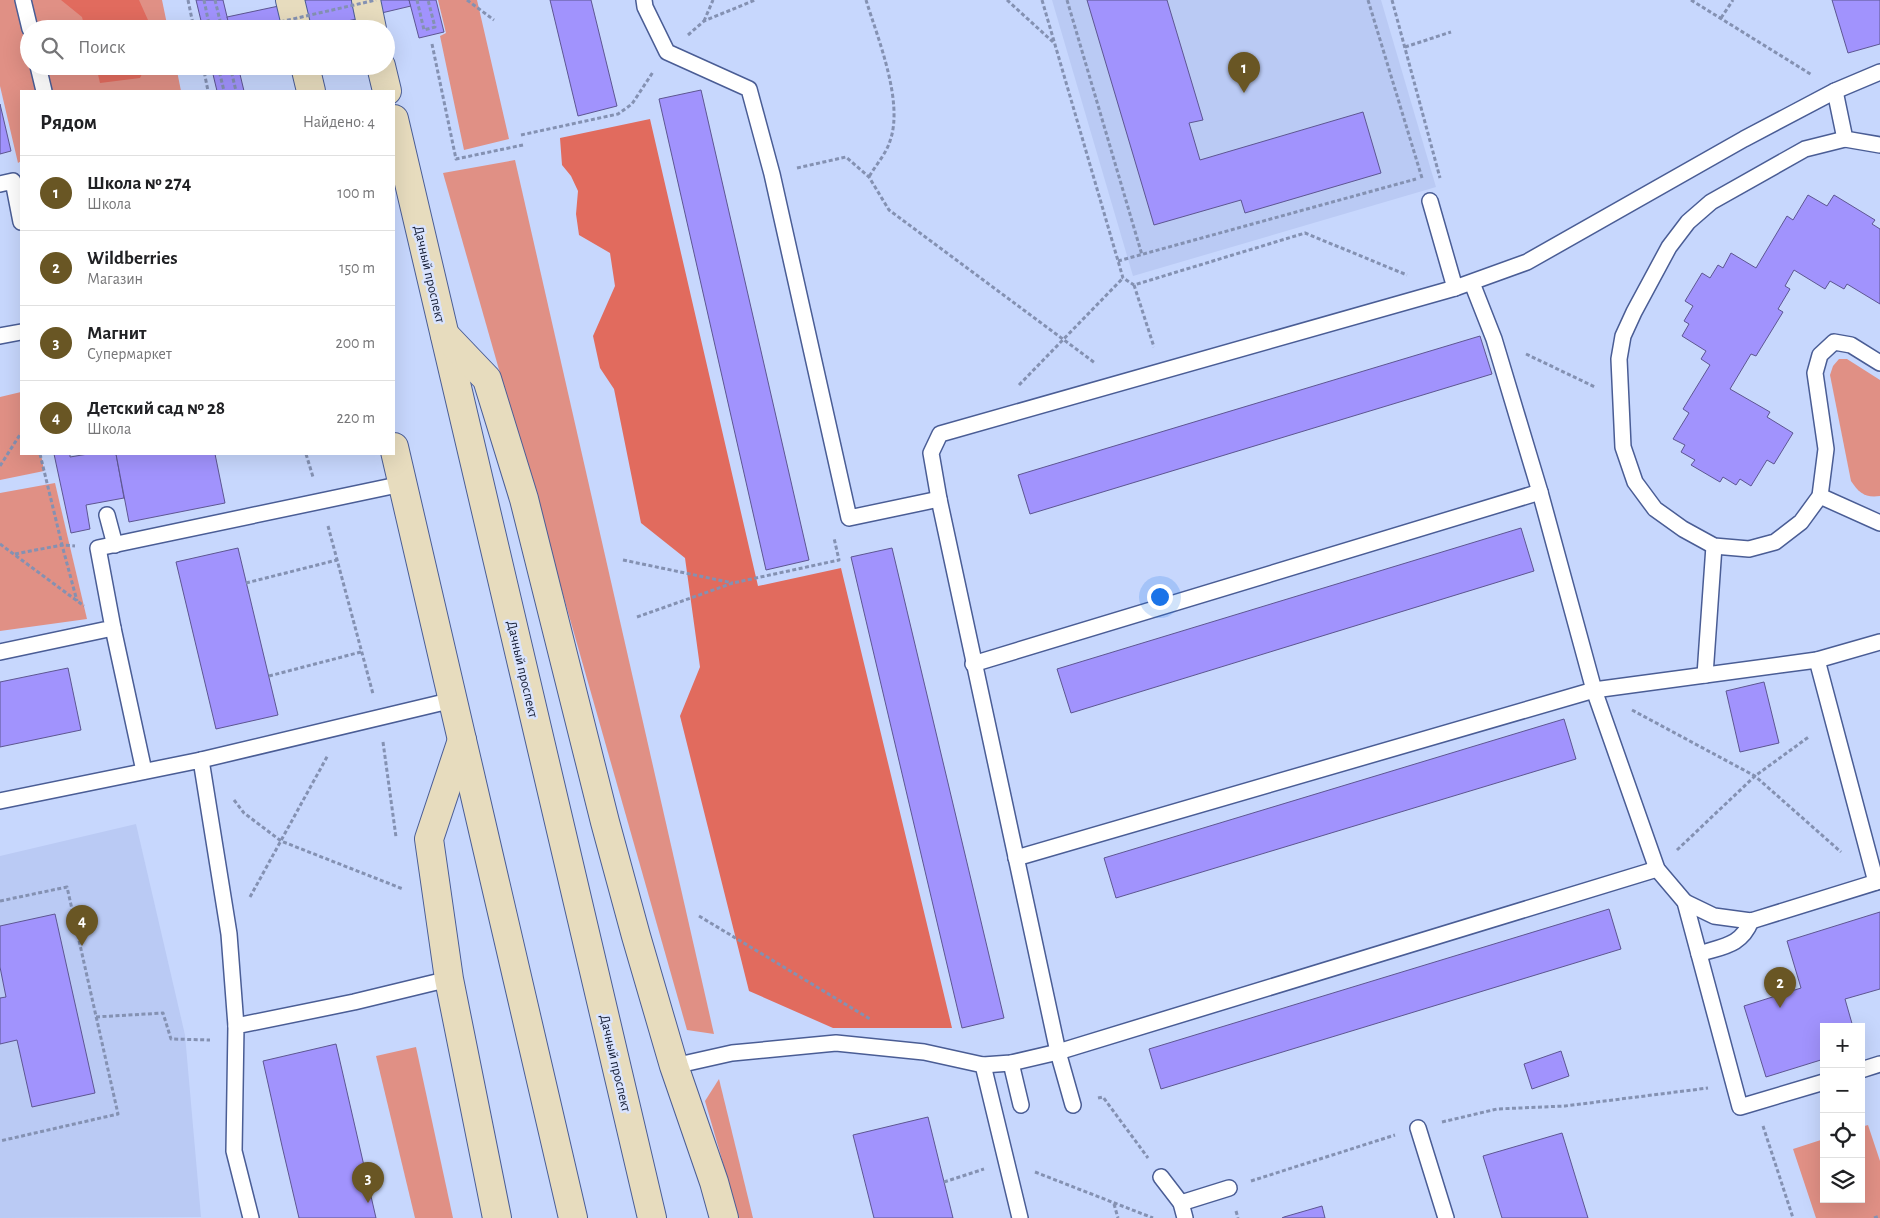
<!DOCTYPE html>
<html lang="ru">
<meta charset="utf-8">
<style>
body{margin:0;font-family:"Alegreya Sans",sans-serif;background:#f2f2f2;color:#202124}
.controls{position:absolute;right:15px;bottom:15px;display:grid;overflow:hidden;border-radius:0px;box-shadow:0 5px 20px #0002}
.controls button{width:45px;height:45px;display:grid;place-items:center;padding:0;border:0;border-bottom:1px solid #e0e0e0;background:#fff;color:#202124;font:25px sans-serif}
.you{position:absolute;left:1159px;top:596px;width:18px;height:18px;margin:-12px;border:4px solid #fff;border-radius:50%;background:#1a73e8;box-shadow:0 0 0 8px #1a73e833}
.badge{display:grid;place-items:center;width:32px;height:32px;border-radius:50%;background:#695624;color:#fff;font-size:16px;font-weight:700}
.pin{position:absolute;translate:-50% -41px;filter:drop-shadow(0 1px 2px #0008)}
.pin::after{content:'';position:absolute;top:26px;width:18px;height:15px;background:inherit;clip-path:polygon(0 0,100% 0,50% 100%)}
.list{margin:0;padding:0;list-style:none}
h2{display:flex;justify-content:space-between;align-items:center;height:65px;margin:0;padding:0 20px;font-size:21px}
h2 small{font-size:16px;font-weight:400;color:#757577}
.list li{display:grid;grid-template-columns:32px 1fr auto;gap:15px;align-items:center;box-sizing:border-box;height:75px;padding:0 20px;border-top:1px solid #e0e0e0}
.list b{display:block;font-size:19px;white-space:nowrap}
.list p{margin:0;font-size:16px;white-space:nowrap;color:#757577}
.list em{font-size:16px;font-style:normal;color:#757577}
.icon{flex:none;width:28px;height:28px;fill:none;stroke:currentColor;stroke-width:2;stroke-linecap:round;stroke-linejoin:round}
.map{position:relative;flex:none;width:1880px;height:1218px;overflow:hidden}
.search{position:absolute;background:#fff;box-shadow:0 5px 20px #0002;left:20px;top:20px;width:375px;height:55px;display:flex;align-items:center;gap:12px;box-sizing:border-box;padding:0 18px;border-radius:28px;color:#757577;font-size:19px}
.panel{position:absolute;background:#fff;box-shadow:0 5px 20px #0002;left:20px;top:90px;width:375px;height:365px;border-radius:0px}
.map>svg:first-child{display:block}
.built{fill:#bacaf4}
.green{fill:#e09085}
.forest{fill:#e16b5e}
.building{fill:#a193fd;stroke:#5d5691}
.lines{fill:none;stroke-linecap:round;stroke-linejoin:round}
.service-casing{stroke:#4a5d95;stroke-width:18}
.secondary-casing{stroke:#4a5d95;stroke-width:30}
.path{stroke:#8491b2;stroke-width:3;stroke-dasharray:4 2.5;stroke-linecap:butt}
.service{stroke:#fff;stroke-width:15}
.secondary{stroke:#e7dcbe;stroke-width:28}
.path-bridge{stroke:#8491b2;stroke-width:3;stroke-dasharray:4 2.5;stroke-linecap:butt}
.labels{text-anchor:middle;stroke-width:5;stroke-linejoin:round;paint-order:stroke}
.street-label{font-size:14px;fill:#161e36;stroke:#dae4fe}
</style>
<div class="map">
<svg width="1880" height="1218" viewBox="0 0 1880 1218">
<rect width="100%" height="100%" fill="#c7d7fd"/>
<!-- built -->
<g class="built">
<polygon points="1052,0 1381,0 1436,187 1133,276"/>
<polygon points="136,824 185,1035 201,1217 0,1218 0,856"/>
</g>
<!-- green -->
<g class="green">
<polygon points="0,0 162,0 168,29 29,29 29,66 176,66 181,91 21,91 21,161 18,163 0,86"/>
<polygon points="438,0 477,0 509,139 464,150 440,36 446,33"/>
<polygon points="515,160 714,1034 687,1030 443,173"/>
<path d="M1839,359H1847L1880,380V496C1865,498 1859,493 1851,481L1830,375L1833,366Z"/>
<polygon points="21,392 21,454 41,454 44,471 0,480 0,397"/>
<polygon points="55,483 87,619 0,631 0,493"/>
<polygon points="416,1047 453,1218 415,1218 376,1056"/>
<polygon points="719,1079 753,1218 739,1218 705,1101"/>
<polygon points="1868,1125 1880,1161 1880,1218 1816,1218 1793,1149 1824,1139 1824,1199 1861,1199 1861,1127"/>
</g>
<!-- forest -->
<g class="forest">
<polygon points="61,0 139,0 152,29 85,29 82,17"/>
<polygon points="96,66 146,66 140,78 100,83"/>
<polygon points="650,119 758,586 841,568 952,1028 833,1028 749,991 680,716 700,667 685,558 641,523 614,389 600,368 593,336 615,286 610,253 579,235 576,214 578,191 571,176 562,165 560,138"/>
</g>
<!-- building -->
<g class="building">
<polygon points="196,0 223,0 230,29 203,29"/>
<polygon points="307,0 409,0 411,6 314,29 230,29 227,17"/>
<polygon points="409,0 436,0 444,32 419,38"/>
<polygon points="550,0 591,0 617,106 578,116"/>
<polygon points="1087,0 1167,0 1203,120 1189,123 1200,160 1363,112 1381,173 1245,213 1241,200 1154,225"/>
<polygon points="1832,0 1880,0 1880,44 1848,53"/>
<polygon points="211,66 238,66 244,91 217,91"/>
<polygon points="701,90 809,560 766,570 659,99"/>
<polygon points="0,104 11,151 0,154"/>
<polygon points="1808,195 1827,206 1834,195 1875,220 1872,224 1880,229 1880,304 1847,284 1844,289 1830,281 1825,289 1794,270 1785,286 1790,289 1778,309 1783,312 1756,356 1751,354 1730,389 1770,412 1767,417 1793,433 1774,464 1767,460 1751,486 1740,479 1736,485 1723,477 1720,482 1691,465 1695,460 1681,452 1685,445 1673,439 1689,413 1683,409 1710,365 1701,359 1706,351 1682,336 1689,324 1684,321 1693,306 1685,301 1702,273 1710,278 1718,265 1723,268 1731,253 1756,268 1787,216 1793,220"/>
<polygon points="1480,336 1492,374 1030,514 1018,475"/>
<polygon points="54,454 70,454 70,457 88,454 116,454 124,498 86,505 90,529 71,533"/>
<polygon points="116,454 215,454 225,503 129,522"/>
<polygon points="1521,528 1534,571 1071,713 1057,669"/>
<polygon points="238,548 278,715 216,729 176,562"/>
<polygon points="892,548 1004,1018 962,1028 851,557"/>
<polygon points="68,668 81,730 0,747 0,682"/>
<polygon points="1764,682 1779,743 1740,752 1726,691"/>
<polygon points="1564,719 1576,759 1116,898 1104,858"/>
<polygon points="1609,909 1621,949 1161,1089 1149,1049"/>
<polygon points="1880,912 1880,989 1845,999 1853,1027 1824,1027 1824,1059 1766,1077 1744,1006 1801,988 1787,941"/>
<polygon points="55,914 95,1093 32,1107 17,1040 0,1044 0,998 6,997 0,967 0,926"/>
<polygon points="336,1044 376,1218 299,1218 282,1146 263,1061"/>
<polygon points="1561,1051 1569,1076 1532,1089 1524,1064"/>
<polygon points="928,1117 953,1218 874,1218 853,1135"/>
<polygon points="1562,1133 1588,1218 1502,1218 1483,1156"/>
<polygon points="1322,1206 1325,1218 1282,1218 1284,1217"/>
</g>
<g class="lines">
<defs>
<g id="service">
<polyline points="23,0 30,29"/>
<polyline points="644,0 645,7 667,52 749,89 772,174 849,518 939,499"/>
<polyline points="38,66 44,91"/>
<polyline points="1835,91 1845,139 1880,145"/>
<polyline points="1845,139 1805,149 1711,202 1688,222 1669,247 1634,312 1623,336 1619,359 1623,447 1635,482 1655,509 1683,529 1714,546 1749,549 1775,542 1801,522 1820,496 1826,449 1815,373 1820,355 1834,342 1851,345 1880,363"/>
<polyline points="0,184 13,181 21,222"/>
<polyline points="1430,201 1455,288"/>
<polyline points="1472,283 1494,339 1540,492 1594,690 1657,869 1685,902 1740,1107 1824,1082"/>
<polyline points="0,336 21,332"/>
<polyline points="1820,496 1880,523"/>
<polyline points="107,515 115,545"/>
<polyline points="113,628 144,771"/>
<polyline points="0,652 113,628 98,548 402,484"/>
<polyline points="1817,660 1876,882"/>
<polyline points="973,664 1540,492"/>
<polyline points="1705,675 1714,546"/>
<polyline points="201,760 453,700"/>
<polyline points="0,801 201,760 229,934 236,1026"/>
<polyline points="1016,858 1594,690 1817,660 1880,642"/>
<polyline points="1685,902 1714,916 1751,921 1880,881"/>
<path d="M1699,954C1723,946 1741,946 1751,921"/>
<polyline points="1011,1063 1021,1105"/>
<polyline points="983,1065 1011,1063 1058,1052 1657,869"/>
<polyline points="674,1066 732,1053 836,1043 924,1052 983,1065 1020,1218"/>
<polyline points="1861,1070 1880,1064"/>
<polyline points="1073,1105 1058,1052 939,499 931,453 940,434 1455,288 1527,262 1744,139 1835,91 1880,72"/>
<polyline points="1418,1128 1446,1218"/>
<polyline points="1161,1177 1181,1203 1185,1218"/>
<polyline points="1181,1203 1229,1188"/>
<polyline points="251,1218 234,1151 236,1026 354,1002 449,979"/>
</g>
<g id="secondary">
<polyline points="290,0 297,29"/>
<polyline points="366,0 372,29"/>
<polyline points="305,66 311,91"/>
<polyline points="381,66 387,91"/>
<polyline points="394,119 652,1218"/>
<polyline points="445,335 487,379 524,499 605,822 636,936 674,1066 714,1182 724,1218"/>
<polyline points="394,447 573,1218"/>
<polyline points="462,740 429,839 449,979 497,1218"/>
</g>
</defs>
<!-- service casing -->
<use href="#service" class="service-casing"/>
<!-- secondary casing -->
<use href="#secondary" class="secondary-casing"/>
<!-- path -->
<g class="path">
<polyline points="188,0 194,29"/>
<polyline points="204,0 210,29"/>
<polyline points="215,0 222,29"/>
<polyline points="417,0 424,30 435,27 428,0"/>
<polyline points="467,0 494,20"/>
<path d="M866,0C878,39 904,102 890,141C886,154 875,166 869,177"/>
<polyline points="1007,0 1053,42"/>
<polyline points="1042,0 1123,278 1134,285 1305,233 1407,275"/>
<polyline points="1067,0 1142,255"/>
<polyline points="1368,0 1422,178"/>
<polyline points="1392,0 1440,178"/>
<polyline points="1691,0 1812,75"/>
<polyline points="1721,18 1733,0"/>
<polyline points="704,21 713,0"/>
<polyline points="688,35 704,21 755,0"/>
<polyline points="432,44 456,159 523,145"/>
<polyline points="1405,47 1451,32"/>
<polyline points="203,66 208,91"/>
<polyline points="218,66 224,91"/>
<polyline points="230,66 236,91"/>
<polyline points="521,135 618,114 632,104 653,72"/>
<polyline points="797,168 846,157 869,177 889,210 1095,363"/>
<polyline points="1118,261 1416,179"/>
<polyline points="1134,285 1154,347"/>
<polyline points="1526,354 1595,387"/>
<polyline points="1019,385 1123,278"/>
<polyline points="40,454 62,545 75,546"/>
<polyline points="306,454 313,477"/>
<polyline points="0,466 21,433"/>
<polyline points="328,526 373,694"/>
<polyline points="0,544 84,606"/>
<polyline points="15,554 62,545 77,601"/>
<polyline points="623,560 733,583"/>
<polyline points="246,583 337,560"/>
<polyline points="637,617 733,583 839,560 834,538"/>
<polyline points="269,676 361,652"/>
<polyline points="1632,710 1755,776 1841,852"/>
<polyline points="383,742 396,837"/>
<polyline points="234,800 244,813 281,841 403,889"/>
<polyline points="1677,850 1755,776 1810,736"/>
<polyline points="250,897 328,755"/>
<polyline points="0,901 67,887 118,1114 0,1141"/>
<polyline points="699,916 870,1019"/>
<polyline points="96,1017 163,1013 171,1039 210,1040"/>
<polyline points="1098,1098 1103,1097 1148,1158"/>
<polyline points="1442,1122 1497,1109 1565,1106 1708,1088"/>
<polyline points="1763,1126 1793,1218"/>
<polyline points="1035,1172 1153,1218"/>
<polyline points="1251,1181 1395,1135"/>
<polyline points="944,1182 984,1169"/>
<polyline points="1114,1204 1118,1218"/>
<polyline points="1236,1211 1238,1218"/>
<polyline points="1874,1218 1880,1216"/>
</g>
<!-- service -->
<use href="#service" class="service"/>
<!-- secondary -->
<use href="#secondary" class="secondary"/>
<!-- path-bridge -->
<polyline class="path-bridge" points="249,29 376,0"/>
</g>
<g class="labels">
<!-- street labels -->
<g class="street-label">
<text transform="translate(430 274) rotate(77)" y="5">Дачный проспект</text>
<text transform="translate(523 669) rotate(77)" y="5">Дачный проспект</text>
<text transform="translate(616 1063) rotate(77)" y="5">Дачный проспект</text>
</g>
</g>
</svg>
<div class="controls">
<button>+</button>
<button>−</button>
<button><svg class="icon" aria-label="locate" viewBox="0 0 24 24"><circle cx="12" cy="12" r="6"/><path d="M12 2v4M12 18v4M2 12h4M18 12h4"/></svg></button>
<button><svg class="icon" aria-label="layers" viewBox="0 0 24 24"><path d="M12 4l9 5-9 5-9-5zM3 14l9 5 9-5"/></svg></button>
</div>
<div class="you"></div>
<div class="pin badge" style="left:1244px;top:93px">1</div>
<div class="pin badge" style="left:1780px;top:1008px">2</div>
<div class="pin badge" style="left:368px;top:1203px">3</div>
<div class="pin badge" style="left:82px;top:946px">4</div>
<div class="search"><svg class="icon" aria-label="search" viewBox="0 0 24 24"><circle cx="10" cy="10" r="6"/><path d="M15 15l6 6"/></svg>Поиск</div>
<section class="panel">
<h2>Рядом<small>Найдено: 4</small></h2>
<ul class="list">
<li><span class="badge">1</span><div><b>Школа № 274</b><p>Школа</p></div><em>100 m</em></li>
<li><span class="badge">2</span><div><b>Wildberries</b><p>Магазин</p></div><em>150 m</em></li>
<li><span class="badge">3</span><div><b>Магнит</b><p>Супермаркет</p></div><em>200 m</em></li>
<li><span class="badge">4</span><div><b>Детский сад № 28</b><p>Школа</p></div><em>220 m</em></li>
</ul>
</section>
</div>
